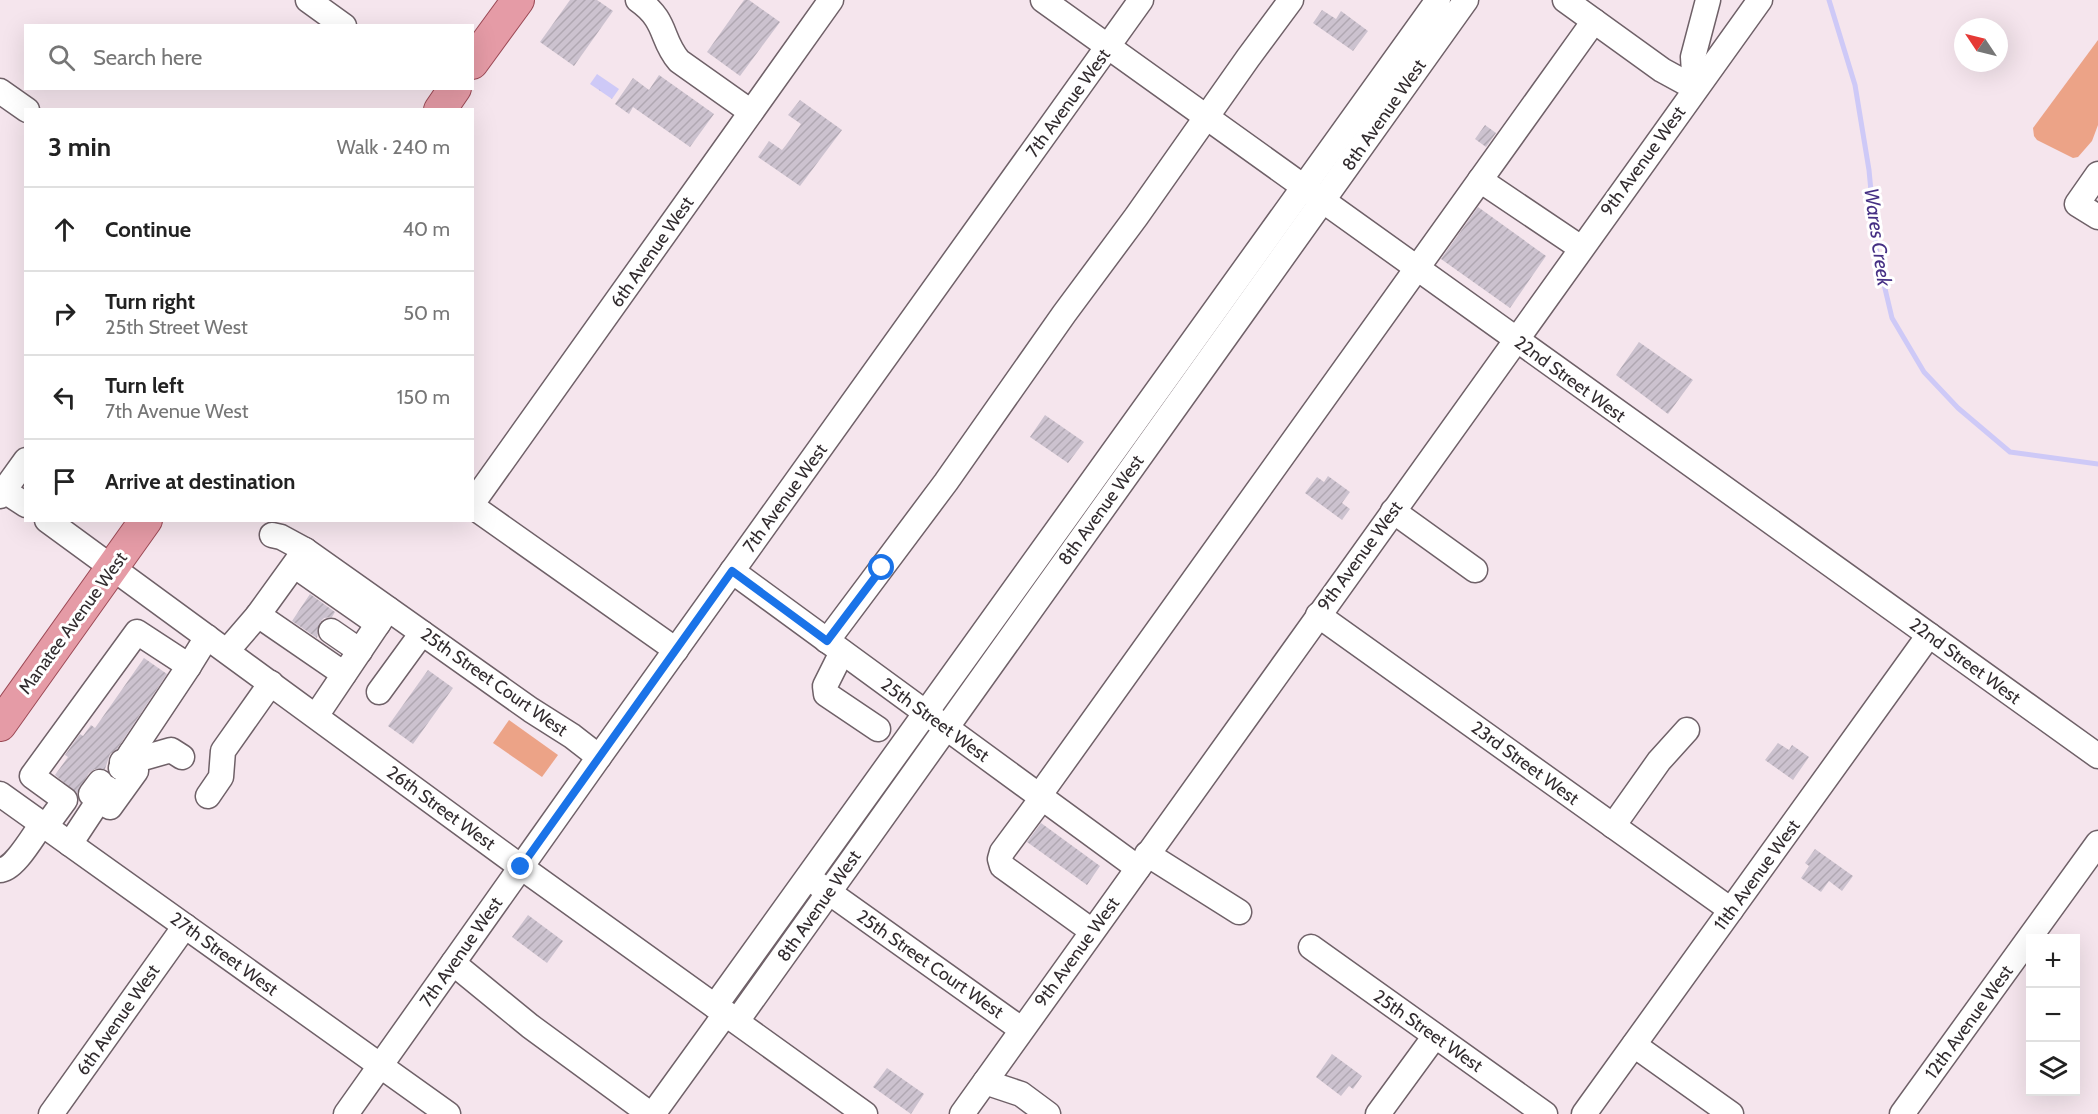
<!DOCTYPE html>
<meta charset="utf-8">
<style>
body{margin:0;font-family:Cabin,sans-serif;background:#f6f6f6;color:#222}
.controls{position:absolute;right:18px;bottom:18px;display:grid;overflow:hidden;border-radius:0px;box-shadow:0 6px 24px #0002}
.controls button{width:54px;height:54px;display:grid;place-items:center;padding:0;border:0;border-bottom:2px solid #e0e0e0;background:#fff;color:#222;font:30px sans-serif}
.compass{position:absolute;left:1954px;top:18px;width:54px;height:54px;border-radius:50%;background:#fff;box-shadow:0 6px 24px #0002;rotate:305deg}
.stop{position:absolute;width:18px;height:18px;margin:-14px;border:4px solid #1a73e8;border-radius:50%;background:#fff}
.stop.end{background:#1a73e8;border-color:#fff;box-shadow:0 2px 6px #0008}
.list{margin:0;padding:0;list-style:none}
h2{display:flex;justify-content:space-between;align-items:center;height:78px;margin:0;padding:0 24px;font-size:26px}
h2 small{font-size:20px;font-weight:400;color:#767676}
.list li{display:grid;grid-template-columns:39px 1fr auto;gap:18px;align-items:center;box-sizing:border-box;height:84px;padding:0 24px;border-top:2px solid #e0e0e0}
.list b{display:block;font-size:22px;white-space:nowrap}
.list p{margin:0;font-size:20px;white-space:nowrap;color:#767676}
.list em{font-size:20px;font-style:normal;color:#767676}
.icon{flex:none;width:33px;height:33px;fill:none;stroke:currentColor;stroke-width:2;stroke-linecap:round;stroke-linejoin:round}
.map{position:relative;flex:none;width:2098px;height:1114px;overflow:hidden}
.search{position:absolute;background:#fff;box-shadow:0 6px 24px #0002;left:24px;top:24px;width:450px;height:66px;display:flex;align-items:center;gap:15px;box-sizing:border-box;padding:0 21px;border-radius:0px;color:#767676;font-size:22px}
.panel{position:absolute;background:#fff;box-shadow:0 6px 24px #0002;left:24px;top:108px;width:450px;height:414px;border-radius:0px}
.map>svg:first-child{display:block}
.green{fill:#eca387}
.water{fill:url(#water-ripples)}
.lines{fill:none;stroke-linecap:round;stroke-linejoin:round}
.stream{stroke:#cec9f7;stroke-width:5}
.building{fill:url(#building-hatch)}
.minor-casing{stroke:#6f6168;stroke-width:27}
.major-casing{stroke:#9b4955;stroke-width:34}
.minor{stroke:#fff;stroke-width:24}
.major{stroke:#e59ba6;stroke-width:32}
.route{stroke:#1a73e8;stroke-width:8}
.labels{text-anchor:middle;stroke-width:6;stroke-linejoin:round;paint-order:stroke}
.street-label{font-size:18px;fill:#322c2f;stroke:#fff}
.water-label{font-size:20px;font-style:italic;fill:#452f84;stroke:#fff}
</style>
<div class="map">
<svg width="2098" height="1114" viewBox="0 0 2098 1114">
<defs>
<pattern id="water-ripples" width="26" height="14" patternUnits="userSpaceOnUse" patternTransform="scale(1.5)"><rect width="26" height="14" fill="#cec9f7"/><path d="M2 4q2-2 4 0t4 0M15 11q2-2 4 0t4 0" fill="none" stroke="#b1add4"/></pattern>
<pattern id="building-hatch" width="6" height="6" patternUnits="userSpaceOnUse" patternTransform="scale(1.5)"><rect width="6" height="6" fill="#ccc2cf"/><path d="M-1 1l2-2M0 6l6-6M5 7l2-2" fill="none" stroke="#b0a7b2"/></pattern>
</defs>
<rect width="100%" height="100%" fill="#f5e5ed"/>
<!-- green -->
<g class="green">
<polygon points="2098,40 2098,125 2092,141 2078,157 2073,158 2037,140 2034,136 2033,128"/>
<polygon points="509,720 558,755 542,777 493,743"/>
</g>
<!-- water -->
<polygon class="water" points="597,74 619,89 612,99 590,84"/>
<g class="lines">
<!-- stream -->
<polyline class="stream" points="1829,0 1855,85 1869,170 1877,255 1892,318 1924,372 1958,408 2010,452 2098,464"/>
</g>
<!-- building -->
<g class="building">
<polygon points="570,0 597,0 613,11 574,66 540,42"/>
<polygon points="744,0 749,0 780,22 740,76 707,52"/>
<polygon points="1322,10 1336,19 1341,11 1368,31 1353,51 1313,23"/>
<polygon points="659,75 714,114 690,147 633,107 629,114 615,104 633,78 649,90"/>
<polygon points="800,100 842,130 800,186 758,157 769,141 782,150 786,145 801,124 788,115"/>
<polygon points="1485,125 1496,133 1486,147 1475,139"/>
<polygon points="1478,207 1546,256 1510,308 1441,259"/>
<polygon points="1639,342 1693,380 1668,414 1616,375"/>
<polygon points="1045,415 1084,442 1068,463 1030,437"/>
<polygon points="1328,476 1350,492 1342,503 1350,509 1342,520 1305,493 1317,477 1324,482"/>
<polygon points="310,594 335,612 332,617 324,618 320,622 317,638 292,621"/>
<polygon points="144,658 167,674 117,749 110,754 105,769 95,769 89,773 77,793 55,775 68,757 65,755 80,734 83,736 91,725 95,728"/>
<polygon points="428,670 453,688 413,744 388,726"/>
<polygon points="1778,743 1789,750 1792,745 1809,757 1793,780 1765,760"/>
<polygon points="1041,823 1100,866 1087,885 1027,842"/>
<polygon points="1815,849 1853,876 1842,891 1829,881 1821,892 1801,878 1809,866 1805,863"/>
<polygon points="528,915 563,941 547,963 512,937"/>
<polygon points="1332,1054 1362,1076 1353,1089 1349,1086 1341,1096 1316,1077"/>
<polygon points="887,1068 924,1094 911,1114 873,1087"/>
</g>
<g class="lines">
<defs>
<g id="minor">
<polyline points="308,0 344,26"/>
<path d="M638,0C668,21 660,39 679,61L751,112"/>
<polyline points="1043,0 2098,756"/>
<polyline points="1565,0 1662,70 1695,88"/>
<polyline points="1695,88 1693,57 1708,0"/>
<polyline points="0,91 27,110"/>
<polyline points="2098,174 2077,204 2098,217"/>
<polyline points="1480,180 1581,248"/>
<polyline points="0,488 26,505"/>
<polyline points="0,496 26,460"/>
<polyline points="472,504 831,0"/>
<polyline points="472,506 676,650"/>
<polyline points="1393,511 1475,570"/>
<polyline points="47,520 521,867 865,1114"/>
<polyline points="272,535 281,537 305,550 531,710 572,736 599,757"/>
<polyline points="295,566 378,624"/>
<polyline points="732,571 1138,868"/>
<polyline points="258,615 344,674"/>
<polyline points="1318,615 1731,910"/>
<polyline points="331,631 360,651"/>
<polyline points="827,641 946,482 1064,314 1136,217 1248,58 1291,0"/>
<polyline points="227,651 258,615 305,550"/>
<polyline points="842,652 825,686 826,694 878,729"/>
<polyline points="379,692 422,633"/>
<polyline points="316,716 388,609"/>
<polyline points="131,753 143,758 171,750 182,757"/>
<polyline points="121,768 189,666"/>
<polyline points="100,782 91,794 110,807 136,771 122,762"/>
<polyline points="0,794 448,1114"/>
<polyline points="208,796 221,777 223,751 271,683"/>
<polyline points="1039,796 1594,21"/>
<polyline points="1042,798 1002,852 1000,859 1002,866 1092,931"/>
<polyline points="46,826 65,800 32,776 137,632 189,666 207,637"/>
<polyline points="1613,826 1659,761 1687,730"/>
<polyline points="70,844 107,788"/>
<polyline points="1147,854 1239,912"/>
<path d="M0,870C14,870 33,836 42,824"/>
<polyline points="816,883 1021,1029"/>
<polyline points="1311,947 1545,1114"/>
<polyline points="453,963 530,1026 650,1114"/>
<polyline points="715,1006 1438,0"/>
<polyline points="737,1021 1466,0"/>
<polyline points="1634,1045 1731,1114"/>
<polyline points="985,1082 1021,1094 1048,1114"/>
<polyline points="51,1114 185,926"/>
<polyline points="346,1114 599,757 1141,0"/>
<polyline points="653,1114 726,1013"/>
<polyline points="962,1114 1760,0"/>
<polyline points="1378,1114 1435,1036"/>
<polyline points="1584,1114 1929,635"/>
<polyline points="1902,1114 2098,843"/>
</g>
<g id="major">
<polyline points="472,63 518,0"/>
<polyline points="440,110 455,88"/>
<polyline points="0,725 146,520"/>
</g>
</defs>
<!-- minor casing -->
<use href="#minor" class="minor-casing"/>
<!-- major casing -->
<use href="#major" class="major-casing"/>
<!-- minor -->
<use href="#minor" class="minor"/>
<!-- major -->
<use href="#major" class="major"/>
</g>
<g class="lines">
<!-- route -->
<polyline class="route" points="521,867 732,571 827,641 882,568"/>
</g>
<g class="labels">
<!-- street labels -->
<g class="street-label">
<text transform="translate(1068 103) rotate(-54)" y="6">7th Avenue West</text>
<text transform="translate(1384 115) rotate(-55)" y="6">8th Avenue West</text>
<text transform="translate(1643 161) rotate(-54)" y="6">9th Avenue West</text>
<text transform="translate(652 252) rotate(-55)" y="6">6th Avenue West</text>
<text transform="translate(1570 379) rotate(36)" y="6">22nd Street West</text>
<text transform="translate(785 498) rotate(-54)" y="6">7th Avenue West</text>
<text transform="translate(1101 510) rotate(-54)" y="6">8th Avenue West</text>
<text transform="translate(1360 556) rotate(-54)" y="6">9th Avenue West</text>
<text transform="translate(73 623) rotate(-54)" y="6">Manatee Avenue West</text>
<text transform="translate(1965 661) rotate(36)" y="6">22nd Street West</text>
<text transform="translate(494 682) rotate(35)" y="6">25th Street Court West</text>
<text transform="translate(935 720) rotate(36)" y="6">25th Street West</text>
<text transform="translate(1525 763) rotate(36)" y="6">23rd Street West</text>
<text transform="translate(441 808) rotate(36)" y="6">26th Street West</text>
<text transform="translate(1757 875) rotate(-54)" y="6">11th Avenue West</text>
<text transform="translate(819 906) rotate(-55)" y="6">8th Avenue West</text>
<text transform="translate(461 952) rotate(-55)" y="6">7th Avenue West</text>
<text transform="translate(1077 952) rotate(-54)" y="6">9th Avenue West</text>
<text transform="translate(224 954) rotate(36)" y="6">27th Street West</text>
<text transform="translate(930 964) rotate(35)" y="6">25th Street Court West</text>
<text transform="translate(118 1020) rotate(-55)" y="6">6th Avenue West</text>
<text transform="translate(1969 1022) rotate(-54)" y="6">12th Avenue West</text>
<text transform="translate(1428 1031) rotate(35)" y="6">25th Street West</text>
</g>
<!-- water labels -->
<g class="water-label">
<text transform="translate(1878 237) rotate(82)" y="7">Wares Creek</text>
</g>
</g>
</svg>
<div class="controls">
<button>+</button>
<button>−</button>
<button><svg class="icon" aria-label="layers" viewBox="0 0 24 24"><path d="M12 4l9 5-9 5-9-5zM3 14l9 5 9-5"/></svg></button>
</div>
<svg class="compass" viewBox="-18 -18 36 36"><path d="M0-13l5 13h-10z" fill="#e53935"/><path d="M0 13l5-13h-10z" fill="#767676"/></svg>
<div class="stop" style="left:882px;top:568px"></div>
<div class="stop end" style="left:521px;top:867px"></div>
<div class="search"><svg class="icon" aria-label="search" viewBox="0 0 24 24"><circle cx="10" cy="10" r="6"/><path d="M15 15l6 6"/></svg>Search here</div>
<section class="panel">
<h2>3 min<small>Walk · 240 m</small></h2>
<ul class="list">
<li><svg class="icon" aria-label="ahead" viewBox="0 0 24 24"><path d="M12 20V5M6 11l6-6 6 6"/></svg><div><b>Continue</b></div><em>40 m</em></li>
<li><svg class="icon" aria-label="right" viewBox="0 0 24 24"><path d="M7 20v-9h11M14 6l5 5-5 5"/></svg><div><b>Turn right</b><p>25th Street West</p></div><em>50 m</em></li>
<li><svg class="icon" aria-label="left" viewBox="0 0 24 24"><path d="M17 20v-9H6M10 6l-5 5 5 5"/></svg><div><b>Turn left</b><p>7th Avenue West</p></div><em>150 m</em></li>
<li><svg class="icon" aria-label="arrive" viewBox="0 0 24 24"><path d="M6 21V4h12l-3 4 3 4H6"/></svg><div><b>Arrive at destination</b></div></li>
</ul>
</section>
</div>
